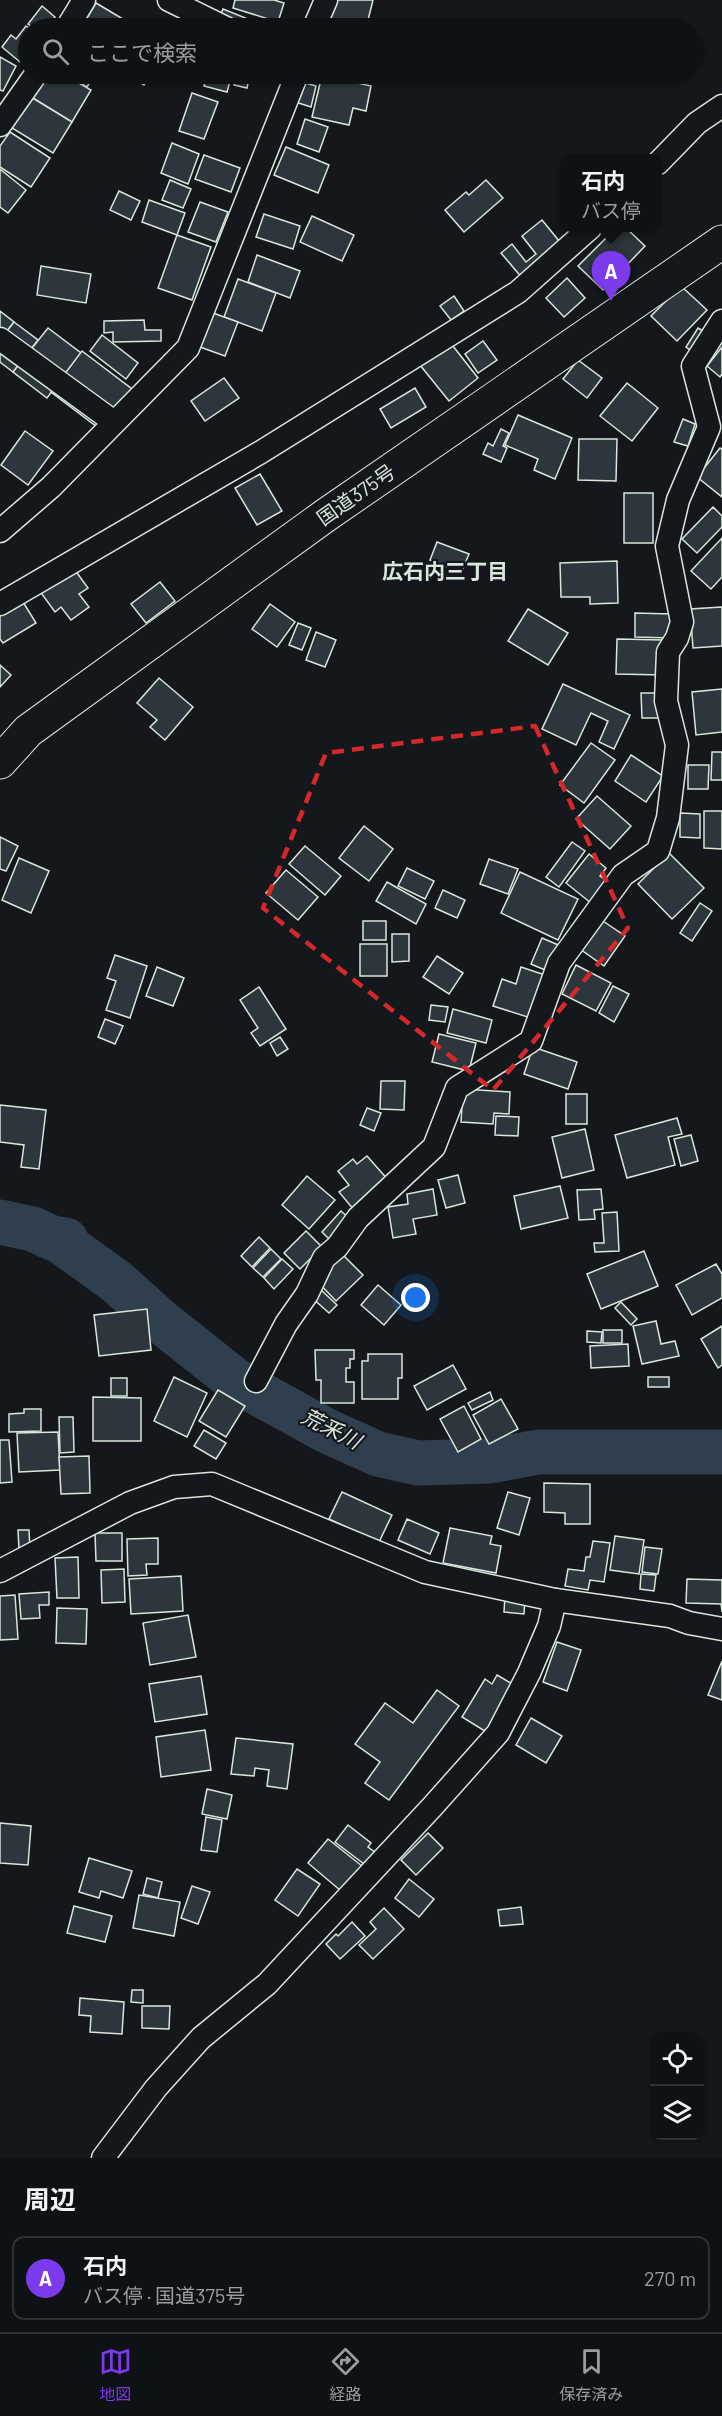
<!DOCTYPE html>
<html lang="ja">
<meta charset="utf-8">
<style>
body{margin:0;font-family:Barlow,"Noto Sans JP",sans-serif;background:#1d2022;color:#f1f3f6}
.controls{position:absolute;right:18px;bottom:18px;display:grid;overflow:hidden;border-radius:12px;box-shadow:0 2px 4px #0004}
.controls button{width:54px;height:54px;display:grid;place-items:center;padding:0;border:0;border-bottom:2px solid #2f3234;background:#0f1215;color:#f1f3f6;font:30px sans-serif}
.you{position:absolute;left:416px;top:1298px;width:21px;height:21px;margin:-15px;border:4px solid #fff;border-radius:50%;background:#1a73e8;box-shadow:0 0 0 9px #1a73e833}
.badge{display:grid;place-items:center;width:39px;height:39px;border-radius:50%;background:#7c3aed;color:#fff;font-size:20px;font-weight:700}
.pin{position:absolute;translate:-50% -50px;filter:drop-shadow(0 2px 3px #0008)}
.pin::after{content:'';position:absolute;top:32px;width:21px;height:18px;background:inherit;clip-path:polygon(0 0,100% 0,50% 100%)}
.popup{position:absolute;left:560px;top:154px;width:102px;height:78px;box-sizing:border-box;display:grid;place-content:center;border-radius:12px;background:#0f1215;filter:drop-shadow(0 2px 4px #0005);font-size:20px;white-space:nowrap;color:#9b9ea0}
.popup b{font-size:22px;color:#f1f3f6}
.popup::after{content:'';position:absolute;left:50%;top:100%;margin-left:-12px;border:12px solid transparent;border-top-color:#0f1215}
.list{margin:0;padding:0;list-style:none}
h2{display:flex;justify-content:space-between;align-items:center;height:78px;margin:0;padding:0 24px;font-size:26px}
h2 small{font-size:20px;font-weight:400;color:#9b9ea0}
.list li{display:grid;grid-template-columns:39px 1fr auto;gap:18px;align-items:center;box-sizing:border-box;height:84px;margin:0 12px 12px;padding:0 12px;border:2px solid #2f3234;border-radius:12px}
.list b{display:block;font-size:22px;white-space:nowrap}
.list p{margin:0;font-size:20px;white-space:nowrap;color:#9b9ea0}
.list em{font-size:20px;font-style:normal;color:#9b9ea0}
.icon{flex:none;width:33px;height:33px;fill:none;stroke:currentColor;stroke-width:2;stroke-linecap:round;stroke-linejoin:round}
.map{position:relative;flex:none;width:722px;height:2158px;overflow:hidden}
.search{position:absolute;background:#0f1215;box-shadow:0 2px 4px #0004;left:18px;right:18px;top:18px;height:66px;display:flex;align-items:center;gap:15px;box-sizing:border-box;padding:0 21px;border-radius:33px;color:#9b9ea0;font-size:22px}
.sheet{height:174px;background:#0f1215}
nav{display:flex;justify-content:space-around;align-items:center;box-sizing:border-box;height:84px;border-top:2px solid #2f3234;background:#0f1215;font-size:16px;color:#9b9ea0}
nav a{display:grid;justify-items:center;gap:3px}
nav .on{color:#7c3aed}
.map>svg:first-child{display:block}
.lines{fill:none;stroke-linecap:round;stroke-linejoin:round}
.river{stroke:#2f3f4d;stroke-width:45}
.building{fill:#2c363c;stroke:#d8e6dc;stroke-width:1.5}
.minor-casing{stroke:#d8e6dc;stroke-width:25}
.trunk-casing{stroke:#d8e6dc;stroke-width:35}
.minor{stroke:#14181c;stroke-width:22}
.trunk{stroke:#14181c;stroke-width:33}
.marked{fill:none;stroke:#d62828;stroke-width:4.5;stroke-dasharray:12 8;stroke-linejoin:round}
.labels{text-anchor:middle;stroke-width:4.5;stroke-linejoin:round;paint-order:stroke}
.street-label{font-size:20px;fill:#d8e6dc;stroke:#14181c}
.neighbourhood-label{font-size:21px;font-weight:bold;fill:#d8e6dc;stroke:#14181c}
.water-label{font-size:21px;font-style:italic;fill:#d8e6dc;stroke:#14181c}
</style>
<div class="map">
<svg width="722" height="2158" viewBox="0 0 722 2158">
<rect width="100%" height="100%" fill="#14181c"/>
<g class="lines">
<!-- river -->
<polyline class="river" points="0,1222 33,1229 52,1238 66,1240 63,1243 117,1282 158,1319 236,1381 327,1431 378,1454 418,1463 490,1461 538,1452 722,1452"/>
</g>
<!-- building -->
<g class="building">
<polygon points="235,0 274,0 284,3 278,22 233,8"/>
<polygon points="333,0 373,0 366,28 328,19"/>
<polygon points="96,3 133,25 131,28 94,28 84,23"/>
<polygon points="42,6 55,17 46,28 34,28 28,24"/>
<polygon points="223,9 263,25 261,28 215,28"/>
<polygon points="26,26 29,28 28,51 20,62 2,47 11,35 16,39"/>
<polygon points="0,57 16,66 3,91 0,90"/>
<polygon points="46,74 63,74 91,90 72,122 31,97"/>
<polygon points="63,74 95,74 87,87"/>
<polygon points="126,74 151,74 144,85"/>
<polygon points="207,74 232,74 227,92 204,86"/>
<polygon points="237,74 250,74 247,88 234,85"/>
<polygon points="322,75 371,86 366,111 353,108 349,125 312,117"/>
<polygon points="295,80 316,86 311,107 289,100"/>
<polygon points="192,93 218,102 204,139 179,131"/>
<polygon points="31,97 72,122 53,153 12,128"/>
<polygon points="305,119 328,127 319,152 297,144"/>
<polygon points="10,132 50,158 31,187 0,167 0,146"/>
<polygon points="172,143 199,154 188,184 161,173"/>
<polygon points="286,147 329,165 318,193 274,175"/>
<polygon points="204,155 240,168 231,192 195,179"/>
<polygon points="0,169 26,190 8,213 0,207"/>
<polygon points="170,180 191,189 183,208 162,200"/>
<polygon points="486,180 503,198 464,232 445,210 466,192 469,195"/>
<polygon points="119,191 140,201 131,220 110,210"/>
<polygon points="149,200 185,213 177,235 142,222"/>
<polygon points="200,202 228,212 216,242 188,232"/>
<polygon points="264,214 300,226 293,249 256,237"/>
<polygon points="312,216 354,235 342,261 300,242"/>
<polygon points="542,220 564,247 523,279 501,253 512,244 526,262 536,254 522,236"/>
<polygon points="616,228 626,228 645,246 603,290 578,266"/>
<polygon points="177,235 211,247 192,300 158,288"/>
<polygon points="257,255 300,271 290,298 248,282"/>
<polygon points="41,266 91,274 86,303 37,295"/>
<polygon points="567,278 585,298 564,317 546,298"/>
<polygon points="238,279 276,293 262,331 224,317"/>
<polygon points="681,286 707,310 677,341 651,316"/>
<polygon points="454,296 464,311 451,320 440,306"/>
<polygon points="0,311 14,322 0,340"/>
<polygon points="213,313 238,322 225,356 200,347"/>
<polygon points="144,320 145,330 161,330 161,341 113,342 113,332 104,333 104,321"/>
<polygon points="14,322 38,340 13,372 0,362 0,340"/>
<polygon points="48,328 81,353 47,398 13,372"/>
<polygon points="698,328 710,335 697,355 686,347"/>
<polygon points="102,335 138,363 126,379 90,351"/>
<polygon points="449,341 478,378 449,401 420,365"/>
<polygon points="483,341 497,360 478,373 465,354"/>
<polygon points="722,347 722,374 720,377 707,366"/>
<polygon points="82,351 132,389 101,430 51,392"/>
<polygon points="578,360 602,378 587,398 563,379"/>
<polygon points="224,378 239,398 205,421 191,401"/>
<polygon points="627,383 658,408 632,441 600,416"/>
<polygon points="415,388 426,407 391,428 380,409"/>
<polygon points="518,415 572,438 555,479 534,470 538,459 505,445"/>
<polygon points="683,419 695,424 688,446 674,442"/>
<polygon points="501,429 509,433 503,446 507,448 501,462 483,454 488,443 493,446"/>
<polygon points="25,431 53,451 28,485 1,465"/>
<polygon points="579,439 617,439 616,481 578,480"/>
<polygon points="720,448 722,449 722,497 697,477"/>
<polygon points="260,474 282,511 257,525 235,488"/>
<rect x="624" y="493" width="29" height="50"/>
<polygon points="713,507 722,516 722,527 697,553 682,539"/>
<polygon points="722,538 722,577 711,589 691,571"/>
<polygon points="437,542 469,554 461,573 430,560"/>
<polygon points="617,561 618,603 590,604 590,597 561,597 560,563"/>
<polygon points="72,566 88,588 79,594 89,607 71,620 61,607 55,612 39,590"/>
<polygon points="160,582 175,601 146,623 131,604"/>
<polygon points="20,597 36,623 3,643 0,639 0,610"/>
<polygon points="270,604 295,622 277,647 252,629"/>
<polygon points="722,607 722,646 693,648 690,609"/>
<polygon points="528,609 568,633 548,665 508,641"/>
<polygon points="635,613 671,614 671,638 635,637"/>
<polygon points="298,623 311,628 302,650 289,645"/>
<polygon points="316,632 336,640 325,667 306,660"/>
<polygon points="617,639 664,640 663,675 616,674"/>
<polygon points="0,665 11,675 0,687"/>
<polygon points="159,678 193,707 165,740 150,727 157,720 137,703"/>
<polygon points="563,684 630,715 614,749 599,742 608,721 591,713 576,745 542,729"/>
<polygon points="722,689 722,732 696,735 692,692"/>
<polygon points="641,693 665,693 665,718 642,718"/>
<polygon points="591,743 615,760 584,803 560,785"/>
<polygon points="712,752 722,752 722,780 711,780"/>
<polygon points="631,755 663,776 646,802 615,781"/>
<polygon points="688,765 709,765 708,789 688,789"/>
<polygon points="597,796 631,826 610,849 576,819"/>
<polygon points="704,811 722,811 722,849 704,848"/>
<polygon points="680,813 700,814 700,838 680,837"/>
<polygon points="364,826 393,849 369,881 339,858"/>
<polygon points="0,837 18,846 6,871 0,869"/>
<polygon points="572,842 585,851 559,887 546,877"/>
<polygon points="305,846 341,876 325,895 289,864"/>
<polygon points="669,853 704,888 672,919 638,884"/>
<polygon points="589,854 606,868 600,876 608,881 591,903 566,883"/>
<polygon points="19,858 49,871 31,913 2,900"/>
<polygon points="489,859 518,869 508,894 480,884"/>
<polygon points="407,868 434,881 425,899 398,886"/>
<polygon points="286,870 318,897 298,920 266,893"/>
<polygon points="520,872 578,899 558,940 501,913"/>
<polygon points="387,882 426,904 416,924 376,901"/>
<polygon points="443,890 465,900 457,918 435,908"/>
<polygon points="700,903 712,911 692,941 680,933"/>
<polygon points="600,919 625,936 604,966 580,949"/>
<rect x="363" y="921" width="23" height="19"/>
<polygon points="392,934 409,934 409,961 392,962"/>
<polygon points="542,938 563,947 552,973 531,964"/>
<rect x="360" y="944" width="27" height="32"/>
<polygon points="115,955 147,966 130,1018 106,1010 116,981 107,978"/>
<polygon points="437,956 463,973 449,994 423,977"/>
<polygon points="576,965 611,983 596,1011 562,994"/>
<polygon points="157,967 184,978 173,1006 146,996"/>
<polygon points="521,967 548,976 534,1019 493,1006 502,979 516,984"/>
<polygon points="613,986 629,994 614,1022 599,1013"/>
<polygon points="259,987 286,1029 260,1046 251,1033 258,1028 240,1000"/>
<polygon points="431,1005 448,1007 445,1022 429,1020"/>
<polygon points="453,1009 492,1020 486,1043 447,1033"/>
<polygon points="105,1019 123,1026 115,1044 98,1037"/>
<polygon points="439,1034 476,1043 469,1071 432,1062"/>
<polygon points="280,1037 288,1049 277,1056 270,1043"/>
<polygon points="533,1047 577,1062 568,1089 524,1074"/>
<polygon points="381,1081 405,1081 404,1110 380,1109"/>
<polygon points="463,1089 510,1092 509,1114 494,1113 493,1124 461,1122"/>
<rect x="566" y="1094" width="21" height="30"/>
<polygon points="0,1105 46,1110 39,1169 21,1167 24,1145 0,1142"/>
<polygon points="367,1108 381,1113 374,1131 360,1125"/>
<polygon points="496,1116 519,1117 518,1136 495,1135"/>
<polygon points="677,1118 682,1134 668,1137 675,1165 627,1178 615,1135"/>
<polygon points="585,1129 594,1170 562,1178 552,1137"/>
<polygon points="691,1135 698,1161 681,1166 674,1139"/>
<polygon points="367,1156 389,1181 354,1210 339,1192 349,1185 338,1171 353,1159 357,1164"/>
<polygon points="458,1175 465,1203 446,1208 438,1180"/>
<polygon points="307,1176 335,1200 309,1229 282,1205"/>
<polygon points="560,1186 568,1218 521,1229 514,1196"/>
<polygon points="433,1189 437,1215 413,1219 416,1234 393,1238 388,1207 408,1204 407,1194"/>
<polygon points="601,1189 603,1209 594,1210 595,1219 579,1220 577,1190"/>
<polygon points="341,1211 350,1219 330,1240 322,1232"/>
<polygon points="617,1212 619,1251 595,1252 594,1243 604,1243 602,1213"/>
<polygon points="306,1231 322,1247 300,1269 284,1253"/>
<polygon points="259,1237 270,1248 252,1267 241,1256"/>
<polygon points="271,1249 281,1259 263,1277 253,1268"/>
<polygon points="644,1251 658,1286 601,1309 587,1274"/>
<polygon points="340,1252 363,1275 336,1301 313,1277"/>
<polygon points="282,1259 293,1269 274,1289 264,1278"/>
<polygon points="716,1264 722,1274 722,1298 692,1315 676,1285"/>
<polygon points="378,1285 401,1305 384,1325 361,1305"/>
<polygon points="318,1287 337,1305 329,1313 310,1296"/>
<polygon points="621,1302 637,1319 631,1325 615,1308"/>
<polygon points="147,1309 151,1350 99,1356 94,1315"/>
<polygon points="656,1321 661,1344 675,1341 679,1356 642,1364 633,1326"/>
<polygon points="722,1326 722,1365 718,1368 701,1339"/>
<rect x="603" y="1330" width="19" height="13"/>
<polygon points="587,1331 602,1332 601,1343 587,1342"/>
<polygon points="628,1344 629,1366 591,1368 590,1346"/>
<polygon points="315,1350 354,1350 354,1359 350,1359 350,1368 346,1368 346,1382 354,1382 354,1403 321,1403 321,1380 316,1380"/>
<polygon points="368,1354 402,1354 402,1378 398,1378 398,1399 362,1399 362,1361 368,1361"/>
<polygon points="453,1365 466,1389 427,1410 414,1386"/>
<polygon points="174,1377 207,1393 187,1437 154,1421"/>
<rect x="648" y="1377" width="21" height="10"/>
<rect x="111" y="1378" width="16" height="18"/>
<polygon points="218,1390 245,1406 226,1437 199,1421"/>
<polygon points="490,1392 493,1400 472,1410 468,1403"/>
<polygon points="93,1397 141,1398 141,1441 93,1441"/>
<polygon points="501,1399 518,1429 489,1444 473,1415"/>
<polygon points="464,1406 481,1439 458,1452 440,1419"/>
<polygon points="24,1409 41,1409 41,1431 9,1432 9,1414 24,1413"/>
<polygon points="59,1417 73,1417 74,1452 60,1453"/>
<polygon points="204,1430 226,1443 216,1459 194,1446"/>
<polygon points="58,1432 60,1470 19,1472 17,1433"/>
<polygon points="0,1440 9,1440 12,1482 0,1483"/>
<polygon points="89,1456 90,1493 61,1494 59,1457"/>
<polygon points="544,1483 590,1484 590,1524 565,1524 565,1513 544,1512"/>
<polygon points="342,1492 392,1515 379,1542 329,1519"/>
<polygon points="508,1492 530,1498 519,1535 497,1528"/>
<polygon points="407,1519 439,1533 430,1554 398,1540"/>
<polygon points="450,1528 492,1536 490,1544 501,1546 496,1573 443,1563"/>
<polygon points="18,1530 29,1530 30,1549 19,1549"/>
<polygon points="95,1533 122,1533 122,1561 96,1561"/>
<polygon points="615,1536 644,1540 639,1574 610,1570"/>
<polygon points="158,1538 158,1564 146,1564 147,1575 128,1576 127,1539"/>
<polygon points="593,1541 610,1543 604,1582 590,1580 588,1590 565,1586 568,1569 584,1571 586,1557 590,1557"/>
<polygon points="645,1547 662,1549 658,1574 642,1572"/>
<polygon points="78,1557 79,1598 57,1598 55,1558"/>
<polygon points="124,1569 125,1602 102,1603 101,1570"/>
<polygon points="641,1574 656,1575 654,1591 640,1589"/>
<polygon points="181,1576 183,1611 131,1614 129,1579"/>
<polygon points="687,1579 722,1580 722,1612 721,1604 686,1603"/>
<polygon points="49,1592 49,1605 39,1605 40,1618 21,1619 19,1594"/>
<polygon points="15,1595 18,1639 0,1640 0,1596"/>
<polygon points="505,1596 525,1597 524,1614 504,1612"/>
<polygon points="57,1608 87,1609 86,1644 56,1643"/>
<polygon points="188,1615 196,1657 150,1665 143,1623"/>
<polygon points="557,1642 581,1650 567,1691 543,1682"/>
<polygon points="722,1661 722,1700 708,1695"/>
<polygon points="497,1675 516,1686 488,1733 462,1717 485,1679 492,1684"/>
<polygon points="201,1676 207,1714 155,1722 149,1684"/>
<polygon points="437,1690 459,1706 389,1800 365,1783 380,1762 355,1744 385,1703 413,1723"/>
<polygon points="531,1718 562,1736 546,1763 516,1745"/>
<polygon points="205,1730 211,1770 161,1777 156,1737"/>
<polygon points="236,1738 293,1744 287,1789 267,1786 269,1770 255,1768 254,1776 231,1774"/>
<polygon points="207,1789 232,1795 227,1819 202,1814"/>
<polygon points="206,1817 222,1820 217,1852 201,1850"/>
<polygon points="0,1823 31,1826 28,1865 0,1863"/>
<polygon points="348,1825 371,1843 368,1847 379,1855 368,1867 335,1842"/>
<polygon points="428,1833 443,1848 416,1875 401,1860"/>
<polygon points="328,1839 362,1866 341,1891 308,1863"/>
<polygon points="89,1858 132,1871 123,1898 101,1891 99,1898 79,1892"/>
<polygon points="297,1869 320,1884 298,1916 275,1900"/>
<polygon points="147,1878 162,1882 158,1898 143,1894"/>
<polygon points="409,1879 434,1899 419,1917 395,1898"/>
<polygon points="192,1886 210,1892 198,1924 181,1918"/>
<polygon points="139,1895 180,1902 174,1936 133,1928"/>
<polygon points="74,1906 112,1916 105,1942 67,1933"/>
<polygon points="521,1907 523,1924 500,1926 498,1910"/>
<polygon points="384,1908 404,1929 373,1959 359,1945 376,1929 370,1922"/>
<polygon points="352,1922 365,1936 340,1959 326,1944 336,1934 338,1936"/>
<polygon points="132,1990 143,1990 143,2003 131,2002"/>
<polygon points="80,1998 124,2002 122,2034 90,2032 91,2016 79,2015"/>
<polygon points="142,2006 170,2006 169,2029 142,2028"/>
</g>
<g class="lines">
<defs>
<g id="minor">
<polyline points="169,0 226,28"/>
<polyline points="67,28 84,0"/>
<polyline points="314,28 326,0"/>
<polyline points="0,125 36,74"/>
<polyline points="658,163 697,123 722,106"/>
<polyline points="0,339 114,422"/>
<polyline points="0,531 51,487 188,348 297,74"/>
<polyline points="0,604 261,452 518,292 590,228"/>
<polyline points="256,1381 286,1324 307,1294 324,1258 337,1247 358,1218 434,1147 457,1088 531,1041 559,963 623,875 658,851 668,818 677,745 666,701 668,652 677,638 682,622 667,546 678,500 709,427 693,366 722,321"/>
<polyline points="0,1571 130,1503 174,1487 212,1484 425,1572 555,1600 670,1616 689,1623 722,1629"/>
<polyline points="103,2158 156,2088 201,2038 267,1984 432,1807 498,1733 529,1673 549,1626 555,1600"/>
</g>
<polyline id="trunk" points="0,762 28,731 326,515 722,242"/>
</defs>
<!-- minor casing -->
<use href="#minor" class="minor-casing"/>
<!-- trunk casing -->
<use href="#trunk" class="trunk-casing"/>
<!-- minor -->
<use href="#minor" class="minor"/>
<!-- trunk -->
<use href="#trunk" class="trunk"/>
</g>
<!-- marked area -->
<path class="marked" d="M535,726L628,928L493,1090L263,908L326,753Z"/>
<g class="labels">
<!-- street labels -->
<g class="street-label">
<text transform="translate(356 495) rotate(-35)" y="7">国道375号</text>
</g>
<!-- neighbourhood labels -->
<g class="neighbourhood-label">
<text x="445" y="579">広石内三丁目</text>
</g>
<!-- water labels -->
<g class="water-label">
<text transform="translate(331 1429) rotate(27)" y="7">荒釆川</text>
</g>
</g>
</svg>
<div class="controls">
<button><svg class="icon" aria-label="locate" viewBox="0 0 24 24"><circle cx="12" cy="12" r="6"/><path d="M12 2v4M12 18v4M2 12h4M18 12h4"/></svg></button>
<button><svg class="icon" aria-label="layers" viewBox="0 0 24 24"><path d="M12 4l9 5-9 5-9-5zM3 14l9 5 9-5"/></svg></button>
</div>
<div class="you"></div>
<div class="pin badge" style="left:611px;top:301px">A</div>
<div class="popup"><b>石内</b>バス停</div>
<div class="search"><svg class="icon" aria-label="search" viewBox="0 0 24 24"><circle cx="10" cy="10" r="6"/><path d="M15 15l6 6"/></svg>ここで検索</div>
</div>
<section class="sheet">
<h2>周辺<small></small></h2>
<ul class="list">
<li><span class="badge">A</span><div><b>石内</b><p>バス停 · 国道375号</p></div><em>270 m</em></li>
</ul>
</section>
<nav>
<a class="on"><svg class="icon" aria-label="map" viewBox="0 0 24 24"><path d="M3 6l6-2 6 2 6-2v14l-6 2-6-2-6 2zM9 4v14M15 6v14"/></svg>地図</a>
<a><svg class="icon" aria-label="directions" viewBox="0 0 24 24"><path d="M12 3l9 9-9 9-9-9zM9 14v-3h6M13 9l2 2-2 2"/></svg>経路</a>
<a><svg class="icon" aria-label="saved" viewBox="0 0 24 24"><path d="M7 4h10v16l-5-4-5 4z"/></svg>保存済み</a>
</nav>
